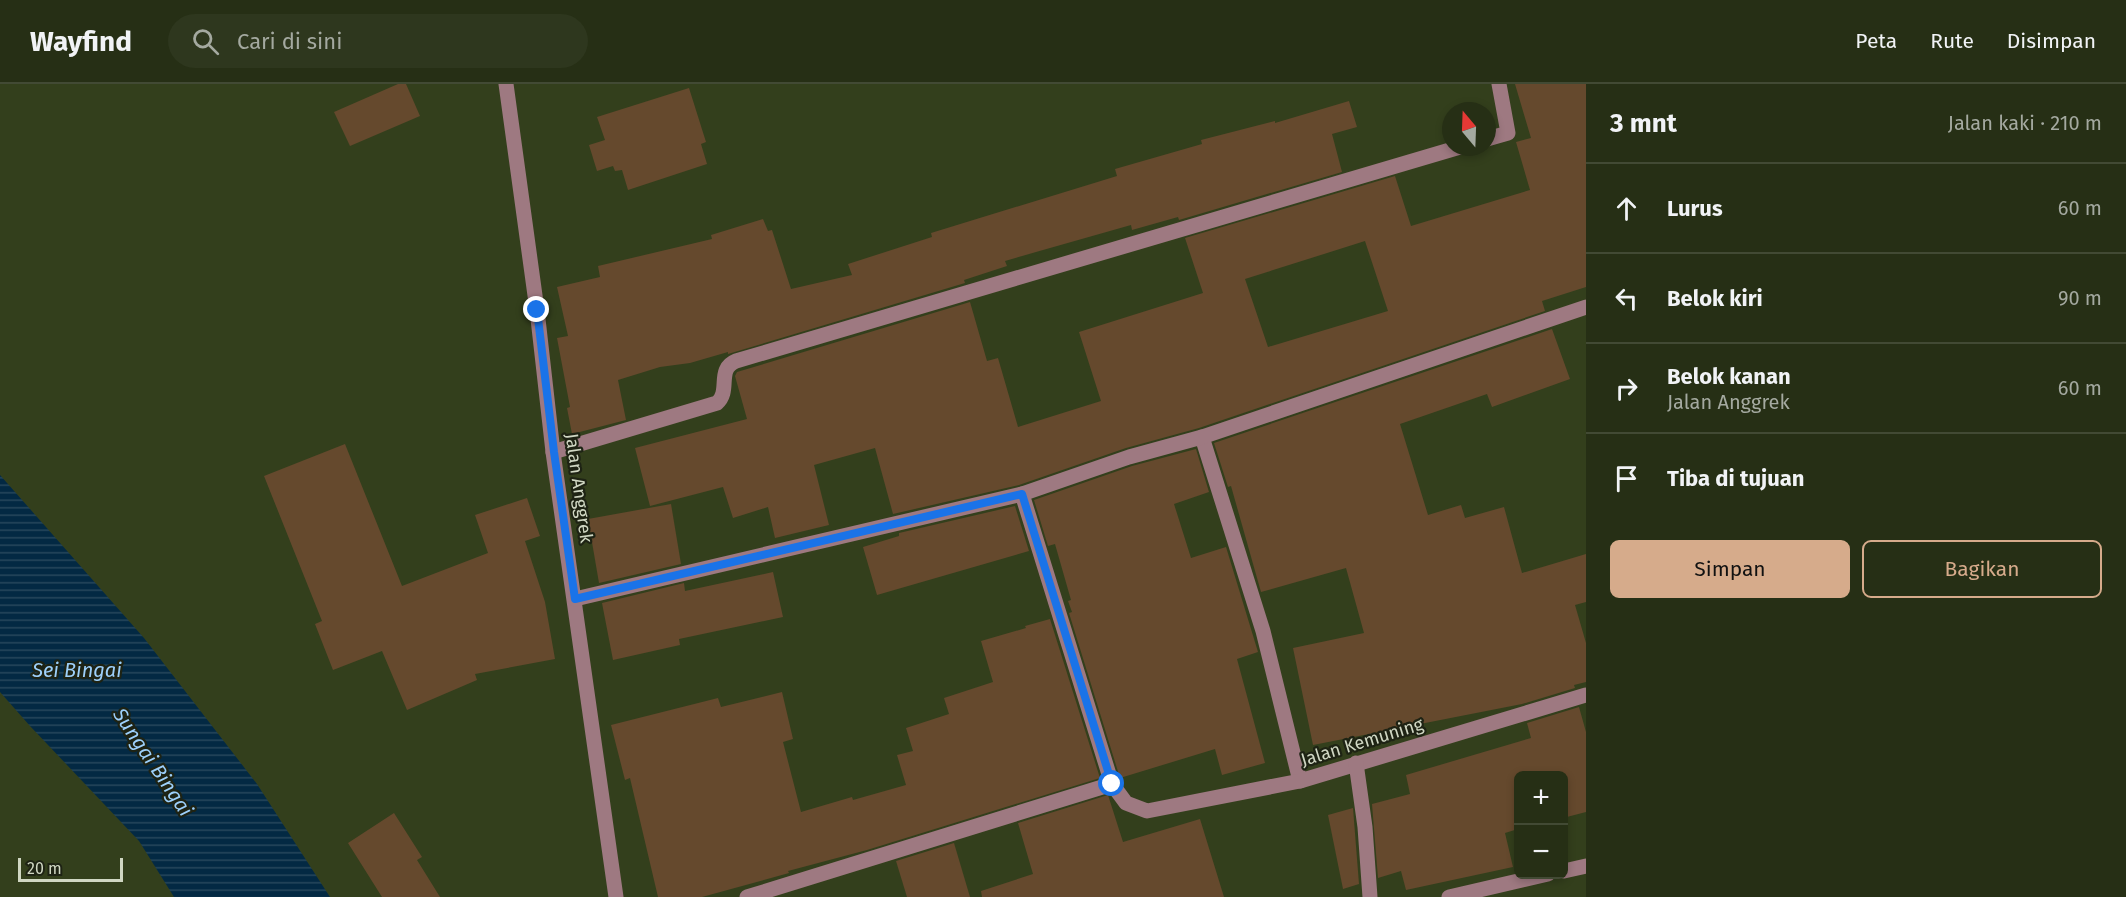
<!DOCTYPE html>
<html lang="id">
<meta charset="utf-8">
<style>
body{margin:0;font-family:"Fira Sans",sans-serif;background:#2e371e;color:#f1f3f6}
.controls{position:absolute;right:18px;bottom:18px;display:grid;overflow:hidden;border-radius:9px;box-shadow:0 3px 9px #0003}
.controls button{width:54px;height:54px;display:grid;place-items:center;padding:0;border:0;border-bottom:2px solid #424a34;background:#262f15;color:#f1f3f6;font:30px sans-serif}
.compass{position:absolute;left:1442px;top:18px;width:54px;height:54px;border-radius:50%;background:#262f15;box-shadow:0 3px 9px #0003;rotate:341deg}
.scale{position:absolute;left:18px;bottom:15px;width:105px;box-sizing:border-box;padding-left:6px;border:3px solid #d0d7c3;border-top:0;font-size:16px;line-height:21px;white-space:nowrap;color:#d0d7c3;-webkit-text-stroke:4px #1e2314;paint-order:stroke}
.stop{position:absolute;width:18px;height:18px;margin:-14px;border:4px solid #1a73e8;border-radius:50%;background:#fff}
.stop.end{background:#1a73e8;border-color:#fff;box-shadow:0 2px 6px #0008}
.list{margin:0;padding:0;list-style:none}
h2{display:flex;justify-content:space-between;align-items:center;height:78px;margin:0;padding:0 24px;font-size:26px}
h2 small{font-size:20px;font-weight:400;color:#a4a9a0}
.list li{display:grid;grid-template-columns:39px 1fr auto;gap:18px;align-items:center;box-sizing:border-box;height:90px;padding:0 24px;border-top:2px solid #424a34}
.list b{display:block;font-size:22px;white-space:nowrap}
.list p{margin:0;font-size:20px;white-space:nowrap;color:#a4a9a0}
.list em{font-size:20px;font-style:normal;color:#a4a9a0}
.actions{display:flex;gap:12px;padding:18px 24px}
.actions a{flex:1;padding:14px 0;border:2px solid #d6ab8b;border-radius:9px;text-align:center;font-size:21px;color:#d6ab8b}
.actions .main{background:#d6ab8b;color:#111}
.icon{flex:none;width:33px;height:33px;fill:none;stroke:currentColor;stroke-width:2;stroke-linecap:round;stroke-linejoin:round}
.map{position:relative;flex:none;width:1586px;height:813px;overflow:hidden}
header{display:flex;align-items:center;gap:36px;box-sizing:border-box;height:84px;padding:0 30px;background:#262f15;border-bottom:2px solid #424a34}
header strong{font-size:28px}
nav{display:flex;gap:33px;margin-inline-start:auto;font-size:21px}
.search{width:420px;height:54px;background:#2e371e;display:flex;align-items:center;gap:15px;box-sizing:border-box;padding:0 21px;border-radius:33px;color:#a4a9a0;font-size:22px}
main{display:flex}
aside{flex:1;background:#262f15}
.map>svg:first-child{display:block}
.water{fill:url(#water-rules)}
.building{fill:#65492d;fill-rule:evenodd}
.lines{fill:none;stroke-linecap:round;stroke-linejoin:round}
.minor{stroke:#9e7981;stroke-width:15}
.route{stroke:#1a73e8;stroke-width:8}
.labels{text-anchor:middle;stroke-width:4.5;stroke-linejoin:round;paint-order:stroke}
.street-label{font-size:18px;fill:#d0d7c3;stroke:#1e2314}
.water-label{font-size:20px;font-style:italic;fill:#9dd0fb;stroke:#1e2314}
</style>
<header>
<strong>Wayfind</strong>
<div class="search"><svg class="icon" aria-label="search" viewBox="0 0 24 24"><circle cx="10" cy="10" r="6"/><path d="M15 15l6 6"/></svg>Cari di sini</div>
<nav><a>Peta</a><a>Rute</a><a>Disimpan</a></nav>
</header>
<main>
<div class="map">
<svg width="1586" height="813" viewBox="0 0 1586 813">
<defs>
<pattern id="water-rules" width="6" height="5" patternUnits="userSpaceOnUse" patternTransform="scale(1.5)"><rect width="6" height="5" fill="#032943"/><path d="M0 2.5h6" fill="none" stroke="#27475c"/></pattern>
</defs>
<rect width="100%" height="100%" fill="#333f1c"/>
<!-- water -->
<polygon class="water" points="0,391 144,554 257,700 330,813 174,813 139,757 30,642 0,608"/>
<!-- building -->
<g class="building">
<polygon points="398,0 406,0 420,32 350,62 334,28"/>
<path d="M1515,0H1586V203L1542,217L1545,227L1199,344L1126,364L1019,401L893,430L875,364L814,381L829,441L775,454L768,423L733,434L723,403L650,422L635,364L747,335L735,292L737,288L970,218L987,277L998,274L1018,343L1101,317L1079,248L1203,209L1185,154L1395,92L1411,142L1530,106L1516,58L1531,54ZM1365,157L1388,227L1268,263L1245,195Z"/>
<polygon points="689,4 706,58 701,60 707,80 628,106 622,86 615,87 613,82 597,87 589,61 605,56 597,33"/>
<polygon points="1349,17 1357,43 1332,50 1342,88 1179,136 1178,133 1132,146 1131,141 1036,168 1005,177 1007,182 964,196 965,199 728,270 728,268 690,279 660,283 618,296 626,336 572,350 567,324 570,323 557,254 568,252 557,203 600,193 598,182 712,155 711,151 763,135 768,147 772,146 791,205 852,191 848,180 932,153 931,149 1117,92 1115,85 1202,60 1201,56 1275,37 1275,39"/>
<polygon points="1552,245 1570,295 1492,323 1487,310 1400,340 1428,431 1461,421 1465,434 1504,423 1522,489 1586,470 1586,518 1575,521 1586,559 1586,598 1574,601 1575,604 1522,620 1313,661 1293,564 1364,549 1346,484 1261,508 1231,402 1228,403 1214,359"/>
<polygon points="345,360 402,502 488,469 475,431 527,414 540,452 525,457 545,518 555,575 475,590 477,596 407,626 382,567 333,586 315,540 322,537 264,392"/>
<polygon points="1196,365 1209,408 1174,420 1191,474 1226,463 1258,568 1237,575 1265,679 1222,691 1215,665 1120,694 1069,529 1072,528 1068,517 1071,516 1055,460 1048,462 1034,416 1132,382"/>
<polygon points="671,420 681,480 599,499 588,435"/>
<polygon points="1015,422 1029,467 877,511 863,463 899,452 899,449"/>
<polygon points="773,488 783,533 679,555 680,561 613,576 602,519 684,499 685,507"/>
<polygon points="1050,535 1100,694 867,766 788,787 789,789 702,813 658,813 630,694 625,696 611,641 718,614 721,623 782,608 793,655 783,658 801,728 852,713 853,716 906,701 897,671 913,667 906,644 949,630 944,614 993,598 981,557 1026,544 1025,542"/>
<polygon points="1579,623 1586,648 1586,728 1563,734 1563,692 1518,692 1518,745 1505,749 1513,783 1406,806 1401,787 1378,794 1372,720 1410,710 1406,691 1531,654 1527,639"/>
<polygon points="1108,711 1123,758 1200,735 1224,813 982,813 981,807 1033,790 1018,739"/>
<polygon points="1353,724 1359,800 1343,805 1328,731"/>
<polygon points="394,729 422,773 417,776 440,813 382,813 348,759"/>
<polygon points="954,759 970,813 907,813 896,777"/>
</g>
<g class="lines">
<!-- minor -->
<g class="minor">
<polyline points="506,0 537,226 553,368 616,813"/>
<polyline points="1487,55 1508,49 1499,0"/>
<polyline points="1202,353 1263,547 1300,697"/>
<path d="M553,368L717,319C731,307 716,285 736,277L1460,63"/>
<polyline points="1022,410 1112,700 1126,719 1147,727 1300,697 1586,611"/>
<polyline points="575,515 1022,410 1129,373 1202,353 1586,223"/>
<polyline points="1356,679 1365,743 1370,813"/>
<polyline points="1564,787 1586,782"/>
<polyline points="747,813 1112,700"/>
<polyline points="1449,813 1548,790"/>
</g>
</g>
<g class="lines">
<!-- route -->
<polyline class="route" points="537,226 554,368 575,515 1022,410 1112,700"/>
</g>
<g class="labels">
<!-- street labels -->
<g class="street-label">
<text transform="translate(579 404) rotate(82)" y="6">Jalan Anggrek</text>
<text transform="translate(1362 658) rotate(-17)" y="6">Jalan Kemuning</text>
</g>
<!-- water labels -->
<g class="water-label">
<text x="77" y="593">Sei Bingai</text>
<text transform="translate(153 678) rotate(56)" y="7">Sungai Bingai</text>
</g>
</g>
</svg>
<div class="controls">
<button>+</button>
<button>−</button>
</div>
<svg class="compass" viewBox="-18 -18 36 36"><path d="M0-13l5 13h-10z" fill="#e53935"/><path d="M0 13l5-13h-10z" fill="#a4a9a0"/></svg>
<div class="scale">20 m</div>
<div class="stop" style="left:1112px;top:700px"></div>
<div class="stop end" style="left:537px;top:226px"></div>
</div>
<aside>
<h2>3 mnt<small>Jalan kaki · 210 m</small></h2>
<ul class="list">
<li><svg class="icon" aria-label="ahead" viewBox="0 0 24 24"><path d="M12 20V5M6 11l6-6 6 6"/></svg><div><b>Lurus</b></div><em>60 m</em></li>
<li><svg class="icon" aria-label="left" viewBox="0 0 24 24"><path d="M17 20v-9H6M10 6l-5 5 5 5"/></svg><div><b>Belok kiri</b></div><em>90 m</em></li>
<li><svg class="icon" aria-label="right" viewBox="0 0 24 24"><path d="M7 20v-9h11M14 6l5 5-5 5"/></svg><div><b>Belok kanan</b><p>Jalan Anggrek</p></div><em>60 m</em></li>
<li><svg class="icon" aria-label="arrive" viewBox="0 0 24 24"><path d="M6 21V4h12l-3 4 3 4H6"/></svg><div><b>Tiba di tujuan</b></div></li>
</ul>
<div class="actions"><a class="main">Simpan</a><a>Bagikan</a></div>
</aside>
</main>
